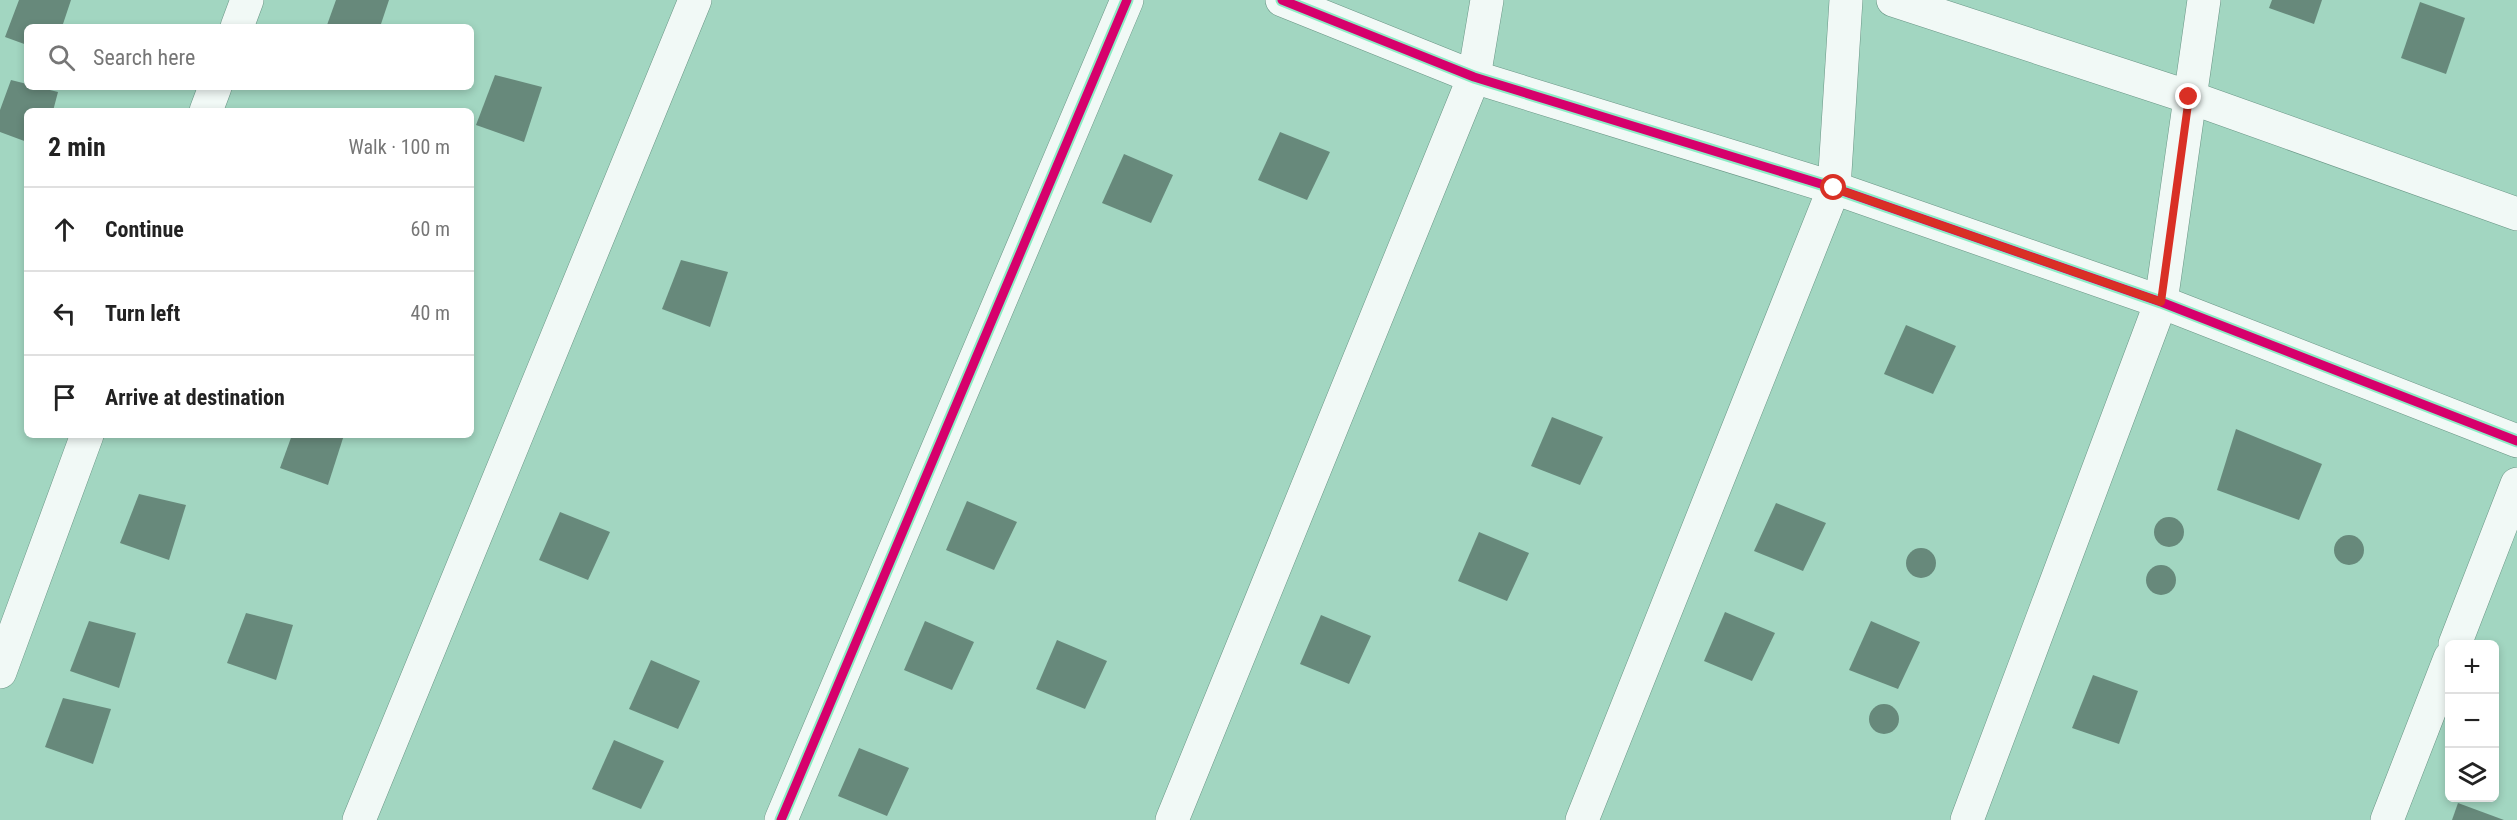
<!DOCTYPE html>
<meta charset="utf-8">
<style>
body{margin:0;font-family:"Roboto Condensed",sans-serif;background:#f6f6f6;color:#222}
.controls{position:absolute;right:18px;bottom:18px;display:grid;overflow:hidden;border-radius:9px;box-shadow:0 3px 9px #0003}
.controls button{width:54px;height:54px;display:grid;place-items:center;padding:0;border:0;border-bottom:2px solid #e0e0e0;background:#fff;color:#222;font:30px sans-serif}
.stop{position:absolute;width:18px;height:18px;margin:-14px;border:4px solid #d93025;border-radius:50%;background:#fff}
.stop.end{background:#d93025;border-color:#fff;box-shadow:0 2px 6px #0008}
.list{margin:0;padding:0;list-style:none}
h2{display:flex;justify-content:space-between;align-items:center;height:78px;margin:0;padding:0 24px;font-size:26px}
h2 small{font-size:20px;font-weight:400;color:#767676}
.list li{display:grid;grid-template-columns:39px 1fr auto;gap:18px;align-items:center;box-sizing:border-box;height:84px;padding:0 24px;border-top:2px solid #e0e0e0}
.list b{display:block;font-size:22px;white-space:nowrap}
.list em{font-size:20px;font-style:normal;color:#767676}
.icon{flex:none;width:33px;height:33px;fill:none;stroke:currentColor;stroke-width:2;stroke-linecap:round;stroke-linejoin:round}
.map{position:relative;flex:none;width:2517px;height:820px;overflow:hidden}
.search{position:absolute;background:#fff;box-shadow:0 3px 9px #0003;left:24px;top:24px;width:450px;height:66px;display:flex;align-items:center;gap:15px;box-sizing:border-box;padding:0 21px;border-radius:9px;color:#767676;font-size:22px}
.panel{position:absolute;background:#fff;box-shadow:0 3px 9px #0003;left:24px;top:108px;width:450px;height:330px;border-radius:9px}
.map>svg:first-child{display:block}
.building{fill:#67897b}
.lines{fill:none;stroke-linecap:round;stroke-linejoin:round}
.minor-casing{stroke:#699585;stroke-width:34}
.minor{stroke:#f1f9f6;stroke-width:33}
.cycleway-casing{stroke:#8cecc5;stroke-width:13}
.cycleway{stroke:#d6006c;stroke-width:9}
.route{stroke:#d93025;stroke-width:8}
</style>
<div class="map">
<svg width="2517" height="820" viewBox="0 0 2517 820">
<rect width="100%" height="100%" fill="#a2d6c1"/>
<!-- building -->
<g class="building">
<polygon points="19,0 71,0 62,27 27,27 27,45 5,37"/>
<polygon points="336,0 389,0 380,27 332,27 327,25"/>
<polygon points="2272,0 2322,0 2314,24 2269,8"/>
<polygon points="2420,2 2465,18 2446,74 2401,58"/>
<polygon points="495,75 542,87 524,142 476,125"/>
<polygon points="11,80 27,84 27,87 38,87 58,92 53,111 27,111 27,142 0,132 0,110"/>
<polygon points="1280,132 1330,152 1307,200 1258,180"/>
<polygon points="1124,154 1173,175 1151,223 1102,203"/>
<polygon points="681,260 728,272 710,327 662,309"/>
<polygon points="1906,325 1956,346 1933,394 1884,374"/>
<polygon points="1552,417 1603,437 1580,485 1531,466"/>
<polygon points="2236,429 2322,464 2299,520 2217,490"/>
<polygon points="292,435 344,435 328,485 280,468"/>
<polygon points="139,494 186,505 169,560 120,543"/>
<polygon points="967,501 1017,522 994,570 946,550"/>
<polygon points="1776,503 1826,523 1803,571 1754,551"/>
<polygon points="560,512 610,532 588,580 539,560"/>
<circle cx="2169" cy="532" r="15"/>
<polygon points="1479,532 1529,553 1507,601 1458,581"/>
<circle cx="2349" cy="550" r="15"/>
<circle cx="1921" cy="563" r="15"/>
<circle cx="2161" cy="580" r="15"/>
<polygon points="1725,612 1775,633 1752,681 1704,661"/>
<polygon points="246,613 293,625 276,680 227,663"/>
<polygon points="1321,615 1371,636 1349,684 1300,664"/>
<polygon points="89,621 136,633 119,688 70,671"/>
<polygon points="925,621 974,642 952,690 904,670"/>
<polygon points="1871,621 1920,642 1898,689 1849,670"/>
<polygon points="1057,640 1107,661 1085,709 1036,689"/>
<polygon points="651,660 700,681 678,729 629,709"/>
<polygon points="2093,675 2138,691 2119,744 2072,728"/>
<polygon points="63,698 111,709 93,764 45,747"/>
<circle cx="1884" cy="719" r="15"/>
<polygon points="614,740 664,761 641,809 592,789"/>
<polygon points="859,748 909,768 887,816 838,796"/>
<polygon points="2458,803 2504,820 2452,820"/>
</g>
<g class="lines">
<defs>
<g id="minor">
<polyline points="1282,0 1474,77 1834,188 2161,302 2517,441"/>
<polyline points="1893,0 2189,97 2517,214"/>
<polyline points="237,27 247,0"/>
<polyline points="206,111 215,87"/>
<polyline points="2455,644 2517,484"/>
<polyline points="0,672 87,435"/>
<polyline points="359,820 695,0"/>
<polyline points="781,820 1127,0"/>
<polyline points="1172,820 1474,77 1487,0"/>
<polyline points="1582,820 1834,188 1846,0"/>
<polyline points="1967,820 2161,302 2204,0"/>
<polyline points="2387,820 2450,658"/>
</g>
</defs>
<!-- minor casing -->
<use href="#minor" class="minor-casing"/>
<!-- minor -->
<use href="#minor" class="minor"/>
<defs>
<g id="cycleway">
<polyline points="1282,0 1474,77 1834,188 2161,302 2517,441"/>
<polyline points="781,820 1127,0"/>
</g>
</defs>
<!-- cycleway casing -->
<use href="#cycleway" class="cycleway-casing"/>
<!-- cycleway -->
<use href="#cycleway" class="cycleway"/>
</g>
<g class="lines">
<!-- route -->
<polyline class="route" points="1834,188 2161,302 2189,97"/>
</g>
</svg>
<div class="controls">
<button>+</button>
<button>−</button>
<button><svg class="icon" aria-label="layers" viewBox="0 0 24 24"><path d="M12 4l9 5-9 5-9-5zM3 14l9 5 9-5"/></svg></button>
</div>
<div class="stop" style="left:1834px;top:188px"></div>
<div class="stop end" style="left:2189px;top:97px"></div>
<div class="search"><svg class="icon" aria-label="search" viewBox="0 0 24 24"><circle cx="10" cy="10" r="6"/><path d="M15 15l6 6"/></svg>Search here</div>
<section class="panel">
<h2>2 min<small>Walk · 100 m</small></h2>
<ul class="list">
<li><svg class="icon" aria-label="ahead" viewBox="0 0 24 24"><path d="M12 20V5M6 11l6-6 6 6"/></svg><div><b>Continue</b></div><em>60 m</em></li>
<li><svg class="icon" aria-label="left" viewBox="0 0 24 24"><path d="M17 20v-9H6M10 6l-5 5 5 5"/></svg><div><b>Turn left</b></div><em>40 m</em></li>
<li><svg class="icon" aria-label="arrive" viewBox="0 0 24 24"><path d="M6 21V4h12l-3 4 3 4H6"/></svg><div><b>Arrive at destination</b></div></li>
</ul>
</section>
</div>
